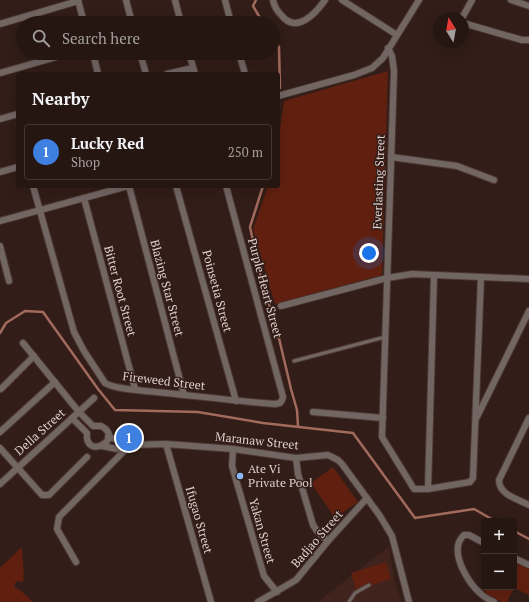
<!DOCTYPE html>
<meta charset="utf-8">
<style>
body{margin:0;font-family:"PT Serif",serif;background:#2e1f1b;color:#f1f3f6}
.controls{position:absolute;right:12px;bottom:12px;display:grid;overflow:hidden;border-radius:4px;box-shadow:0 4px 16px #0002}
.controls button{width:36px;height:36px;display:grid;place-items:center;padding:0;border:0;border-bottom:1px solid #423532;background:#261612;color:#f1f3f6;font:20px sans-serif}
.compass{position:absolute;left:433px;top:12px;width:36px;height:36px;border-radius:50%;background:#261612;box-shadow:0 4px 16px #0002;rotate:349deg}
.you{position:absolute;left:369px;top:253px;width:14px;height:14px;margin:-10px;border:3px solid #fff;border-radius:50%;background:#1a73e8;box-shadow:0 0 0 6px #1a73e833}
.badge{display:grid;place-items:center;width:26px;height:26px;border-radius:50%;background:#b45309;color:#fff;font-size:13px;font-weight:700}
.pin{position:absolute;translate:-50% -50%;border:2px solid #fff;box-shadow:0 1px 4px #0006}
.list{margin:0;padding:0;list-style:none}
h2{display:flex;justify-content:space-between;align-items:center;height:52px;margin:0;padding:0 16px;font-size:17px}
h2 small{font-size:13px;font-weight:400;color:#a49f9f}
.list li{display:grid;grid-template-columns:26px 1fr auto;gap:12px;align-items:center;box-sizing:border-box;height:56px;margin:0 8px 8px;padding:0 8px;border:1px solid #423532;border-radius:4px}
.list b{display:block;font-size:15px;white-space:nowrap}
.list p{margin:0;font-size:13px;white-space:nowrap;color:#a49f9f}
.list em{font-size:13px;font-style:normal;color:#a49f9f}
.icon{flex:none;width:22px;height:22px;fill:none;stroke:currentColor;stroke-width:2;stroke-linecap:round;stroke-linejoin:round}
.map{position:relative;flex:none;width:529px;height:602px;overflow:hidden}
.search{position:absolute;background:#261612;box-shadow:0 4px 16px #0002;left:16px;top:16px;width:264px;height:44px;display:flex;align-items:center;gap:10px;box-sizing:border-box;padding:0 14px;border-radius:22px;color:#a49f9f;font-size:15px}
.panel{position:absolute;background:#261612;box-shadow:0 4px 16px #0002;left:16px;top:72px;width:264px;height:116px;border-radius:4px}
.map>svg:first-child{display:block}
.built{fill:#3f231c}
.green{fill:#61200f}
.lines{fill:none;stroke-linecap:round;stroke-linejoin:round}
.stream{stroke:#a26a5d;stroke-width:2.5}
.service-casing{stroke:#4e3935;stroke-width:5}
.minor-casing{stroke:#4e3935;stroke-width:8}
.service{stroke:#726663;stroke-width:3}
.minor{stroke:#726663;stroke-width:6}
.poi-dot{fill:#87bbfb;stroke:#321d18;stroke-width:1.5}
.labels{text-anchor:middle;stroke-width:3;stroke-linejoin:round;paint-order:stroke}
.street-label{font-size:12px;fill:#decfcc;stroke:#321d18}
.poi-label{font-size:12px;fill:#decfcc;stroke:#321d18;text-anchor:start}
</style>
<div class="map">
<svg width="529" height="602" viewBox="0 0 529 602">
<rect width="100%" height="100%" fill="#321d18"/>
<!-- built -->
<polygon class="built" points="389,546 394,578 402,602 318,602"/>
<!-- green -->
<g class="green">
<polygon points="388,71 382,275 275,304 253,229 268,186 278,186 278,143 284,101"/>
<polygon points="333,467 358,502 335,518 311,483"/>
<path d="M22,547C22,560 25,570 23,582L16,581L14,587L20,590L33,602H0V568Z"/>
<polygon points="386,562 391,579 356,590 351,573"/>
<polygon points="521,564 529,568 529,595 514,588 507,602 502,602 484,593 487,587 514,587 514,566"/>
</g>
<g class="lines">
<!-- stream -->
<g class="stream">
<polyline points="256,0 253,6 263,23"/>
<polyline points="273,38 279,47 280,88"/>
<polyline points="278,111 279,104"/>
<polyline points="263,186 250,227 261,278 278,334 291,389 297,410 298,426"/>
<polyline points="0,333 6,323 25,311 43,312 98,389 115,410 198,412 263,423 353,433 415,518 474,509 495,521"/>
<polyline points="514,531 529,539"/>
</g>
<defs>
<g id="service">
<polyline points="294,361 385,337"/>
<polyline points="349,602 355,593 369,585"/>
</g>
<g id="minor">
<polyline points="78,0 84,23"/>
<polyline points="126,0 132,23"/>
<polyline points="175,0 181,23"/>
<polyline points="225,0 231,23"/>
<path d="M273,0C274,6 278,12 282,16C297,34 316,13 325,0"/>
<polyline points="342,0 397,35"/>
<polyline points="511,0 529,6"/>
<polyline points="462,18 472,0"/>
<polyline points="463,23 522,40 529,40"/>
<polyline points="0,24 78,1"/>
<polyline points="388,48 392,56 394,71 382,437 414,489 428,489 470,482 473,478 481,277"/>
<polyline points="93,53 98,74"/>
<polyline points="140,53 146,74"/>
<polyline points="189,53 195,74"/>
<polyline points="239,53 245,74"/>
<polyline points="0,73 70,53"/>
<polyline points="167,74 193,68"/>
<polyline points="278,96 354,75 372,68 383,58 419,0"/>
<polyline points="0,119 18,114"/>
<polyline points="391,157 457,166 494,180"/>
<polyline points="0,172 18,167"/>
<path d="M33,186L74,332L84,351L105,383C117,390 142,390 156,392C196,396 235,401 275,404L280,403L282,400L283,397L226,186"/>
<polyline points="129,186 184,395"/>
<polyline points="176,186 236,401"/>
<polyline points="84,198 135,389"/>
<polyline points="0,221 128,186"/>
<polyline points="0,246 9,281"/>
<polyline points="281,306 387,278 412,274 529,279"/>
<path d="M23,343L79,412L93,426H101C126,439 84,461 87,433L72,418"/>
<polyline points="1,389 34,356"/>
<polyline points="313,412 383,418"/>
<polyline points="477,417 529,311"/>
<path d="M529,418L499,480C499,495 518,499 529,505"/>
<polyline points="0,432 55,382"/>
<polyline points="108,437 119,440 130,445"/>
<polyline points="166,444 211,602"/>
<polyline points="102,446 117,449 130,445 166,444 233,449 296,458 328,455 338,460 342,464 380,516 392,536 409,602"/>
<polyline points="0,448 42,495 49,495 87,457"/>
<polyline points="233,449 232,466 264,576 277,592"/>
<polyline points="296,458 298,474 313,525 317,531 328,541"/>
<polyline points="0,484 94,398"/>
<polyline points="428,489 434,275"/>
<path d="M484,543L469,535H464C462,537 460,540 459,542C453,558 469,584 481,594C485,598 490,600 494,602"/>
<polyline points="514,558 529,565"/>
<polyline points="76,562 57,529 59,517 128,447"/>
<polyline points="258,602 296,580 328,541 367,498"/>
</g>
</defs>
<!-- service casing -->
<use href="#service" class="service-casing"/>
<!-- minor casing -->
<use href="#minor" class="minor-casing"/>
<!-- service -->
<use href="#service" class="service"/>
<!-- minor -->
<use href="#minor" class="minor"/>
</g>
<!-- markers -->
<circle class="poi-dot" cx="240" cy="476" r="4"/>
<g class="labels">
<!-- street labels -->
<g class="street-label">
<text transform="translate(379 182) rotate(-88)" y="4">Everlasting Street</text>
<text transform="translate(167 288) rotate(75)" y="4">Blazing Star Street</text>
<text transform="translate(265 288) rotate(75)" y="4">Purple Heart Street</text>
<text transform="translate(120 291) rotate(75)" y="4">Bitter Root Street</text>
<text transform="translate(217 291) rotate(75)" y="4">Poinsetia Street</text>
<text transform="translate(164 381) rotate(7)" y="4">Fireweed Street</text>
<text transform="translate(40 432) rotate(-42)" y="4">Della Street</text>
<text transform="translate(257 441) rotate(6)" y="4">Maranaw Street</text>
<text transform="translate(199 520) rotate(74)" y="4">Ifugao Street</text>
<text transform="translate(262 531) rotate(74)" y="4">Yakan Street</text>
<text transform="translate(317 539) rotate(-49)" y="4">Badjao Street</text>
</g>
<!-- poi labels -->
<g class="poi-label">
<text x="248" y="473">Ate Vi<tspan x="248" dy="14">Private Pool</tspan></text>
</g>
</g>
</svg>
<div class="controls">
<button>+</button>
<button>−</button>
</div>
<svg class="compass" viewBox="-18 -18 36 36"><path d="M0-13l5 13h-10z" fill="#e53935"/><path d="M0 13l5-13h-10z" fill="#a49f9f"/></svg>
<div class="you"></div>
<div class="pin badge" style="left:129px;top:438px;background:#3f7fe0">1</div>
<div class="search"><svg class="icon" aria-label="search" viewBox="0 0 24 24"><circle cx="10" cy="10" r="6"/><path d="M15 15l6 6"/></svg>Search here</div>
<section class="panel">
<h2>Nearby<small></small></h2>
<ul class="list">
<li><span class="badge" style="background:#3f7fe0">1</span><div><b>Lucky Red</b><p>Shop</p></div><em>250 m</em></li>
</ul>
</section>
</div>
